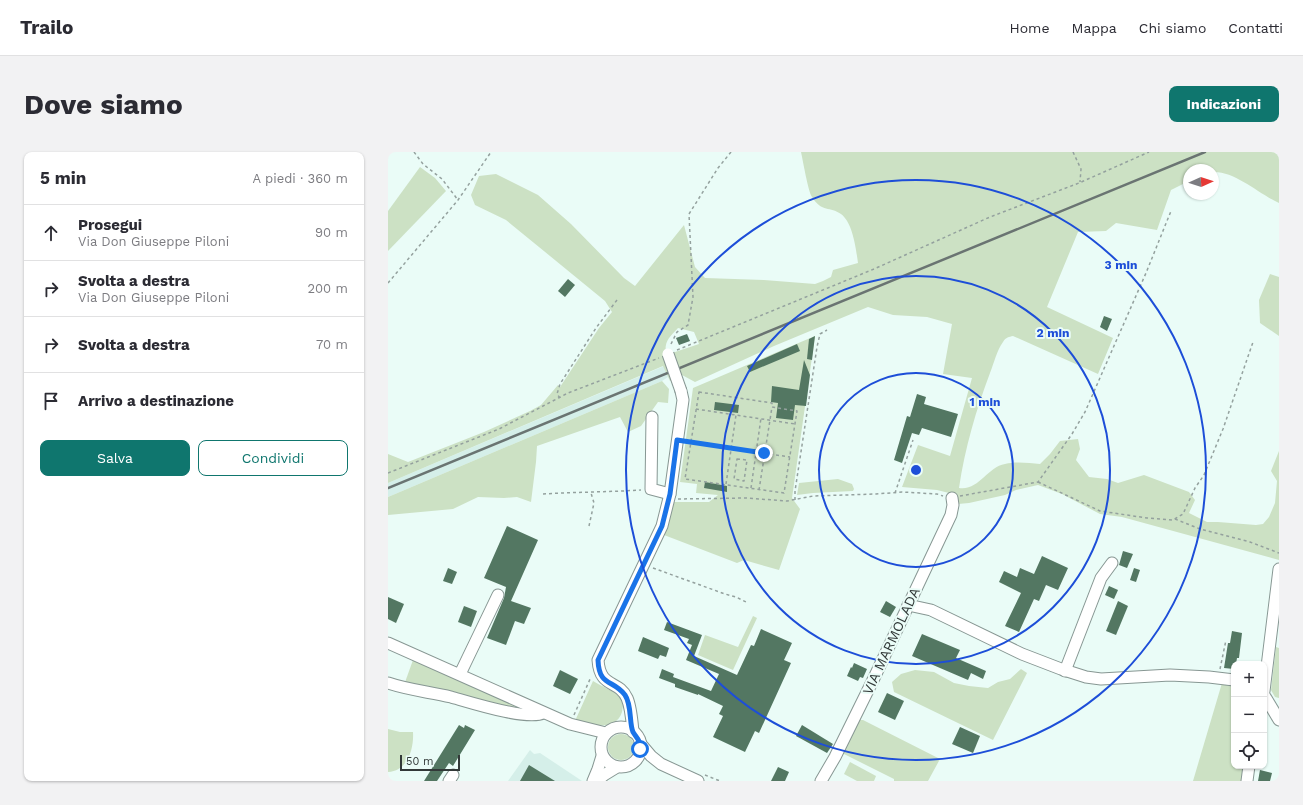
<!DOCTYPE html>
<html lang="it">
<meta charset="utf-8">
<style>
body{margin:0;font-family:"Work Sans",sans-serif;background:#f2f2f3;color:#2b2b33}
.controls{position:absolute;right:12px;bottom:12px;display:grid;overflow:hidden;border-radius:8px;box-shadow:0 1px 3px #0004}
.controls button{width:36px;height:36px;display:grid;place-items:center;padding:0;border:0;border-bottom:1px solid #e1e1e2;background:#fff;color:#2b2b33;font:20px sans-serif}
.compass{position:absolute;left:795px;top:12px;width:36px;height:36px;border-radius:50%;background:#fff;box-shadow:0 1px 3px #0004;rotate:87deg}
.scale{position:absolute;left:12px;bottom:10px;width:60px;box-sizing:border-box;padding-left:4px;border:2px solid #323938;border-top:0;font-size:11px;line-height:14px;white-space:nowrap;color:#323938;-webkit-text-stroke:3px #eafcf7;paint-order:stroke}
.stop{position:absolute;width:12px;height:12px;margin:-9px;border:3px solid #1a73e8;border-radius:50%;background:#fff}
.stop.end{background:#1a73e8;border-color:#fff;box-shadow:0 1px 4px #0008}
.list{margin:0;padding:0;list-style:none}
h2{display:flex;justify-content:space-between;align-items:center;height:52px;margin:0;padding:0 16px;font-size:17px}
h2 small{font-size:13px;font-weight:400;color:#7c7c81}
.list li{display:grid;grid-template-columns:26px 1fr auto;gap:12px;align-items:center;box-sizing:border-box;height:56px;padding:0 16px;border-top:1px solid #e1e1e2}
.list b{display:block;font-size:15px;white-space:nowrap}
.list p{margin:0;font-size:13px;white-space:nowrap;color:#7c7c81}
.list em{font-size:13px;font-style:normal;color:#7c7c81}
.actions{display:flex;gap:8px;padding:12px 16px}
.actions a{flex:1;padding:9px 0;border:1px solid #0f766e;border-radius:8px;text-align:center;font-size:14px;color:#0f766e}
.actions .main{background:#0f766e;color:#fff}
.icon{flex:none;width:22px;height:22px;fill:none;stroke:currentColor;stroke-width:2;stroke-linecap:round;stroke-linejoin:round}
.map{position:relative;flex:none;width:891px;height:629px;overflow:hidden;border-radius:8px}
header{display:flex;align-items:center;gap:24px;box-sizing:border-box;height:56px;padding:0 20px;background:#fff;border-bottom:1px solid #e1e1e2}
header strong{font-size:19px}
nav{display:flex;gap:22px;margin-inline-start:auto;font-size:14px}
.intro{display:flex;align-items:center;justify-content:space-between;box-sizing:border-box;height:96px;padding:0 24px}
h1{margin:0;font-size:28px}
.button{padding:10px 18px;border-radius:8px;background:#0f766e;color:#fff;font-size:14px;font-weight:700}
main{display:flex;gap:24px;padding:0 24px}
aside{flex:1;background:#fff;border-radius:8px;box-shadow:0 1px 3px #0004}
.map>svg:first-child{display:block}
.built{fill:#d5efe9}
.green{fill:#cce1c4;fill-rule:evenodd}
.building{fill:#537762}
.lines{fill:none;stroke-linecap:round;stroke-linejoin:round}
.minor-casing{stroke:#879793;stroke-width:13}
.path{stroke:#94a19e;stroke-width:1.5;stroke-dasharray:3 3;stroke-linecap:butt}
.minor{stroke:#fff;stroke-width:11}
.rail{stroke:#6a7472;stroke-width:2.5}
.minor-bridge-casing{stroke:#879793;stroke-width:13;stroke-linecap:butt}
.minor-bridge{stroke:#fff;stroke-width:11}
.route{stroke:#1a73e8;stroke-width:5}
.ring{fill:none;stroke:#1d4ed8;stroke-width:2}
.labels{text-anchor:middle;stroke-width:4;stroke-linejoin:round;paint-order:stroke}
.street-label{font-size:14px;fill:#323938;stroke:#eafcf7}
.centre{fill:#1d4ed8;stroke:#eafcf7;stroke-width:2}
.ring-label{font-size:12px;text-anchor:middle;font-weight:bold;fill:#1d4ed8;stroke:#eafcf7;stroke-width:4;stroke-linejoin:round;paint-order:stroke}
</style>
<header>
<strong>Trailo</strong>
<nav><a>Home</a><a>Mappa</a><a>Chi siamo</a><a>Contatti</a></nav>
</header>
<div class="intro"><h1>Dove siamo</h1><a class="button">Indicazioni</a></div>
<main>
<aside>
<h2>5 min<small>A piedi · 360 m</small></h2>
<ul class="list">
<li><svg class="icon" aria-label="ahead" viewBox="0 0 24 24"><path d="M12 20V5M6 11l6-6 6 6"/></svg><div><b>Prosegui</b><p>Via Don Giuseppe Piloni</p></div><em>90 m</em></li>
<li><svg class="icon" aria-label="right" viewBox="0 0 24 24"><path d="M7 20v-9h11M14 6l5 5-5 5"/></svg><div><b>Svolta a destra</b><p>Via Don Giuseppe Piloni</p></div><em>200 m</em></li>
<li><svg class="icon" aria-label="right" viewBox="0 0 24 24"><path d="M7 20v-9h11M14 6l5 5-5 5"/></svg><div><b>Svolta a destra</b></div><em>70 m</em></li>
<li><svg class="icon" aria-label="arrive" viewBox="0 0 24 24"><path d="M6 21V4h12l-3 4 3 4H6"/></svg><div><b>Arrivo a destinazione</b></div></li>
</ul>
<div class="actions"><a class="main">Salva</a><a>Condividi</a></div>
</aside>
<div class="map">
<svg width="891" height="629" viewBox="0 0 891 629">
<rect width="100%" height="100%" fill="#eafcf7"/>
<!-- built -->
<g class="built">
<polygon points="276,214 280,225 274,229 0,345 0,331"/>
<polygon points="142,598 146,602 152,601 194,629 120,629"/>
</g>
<!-- green -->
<g class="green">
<path d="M413,0H891V51C871,42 847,19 825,20V18H801V29L783,38L769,78L728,71L718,79L690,80L659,155L725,186L710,222L625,184C621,185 618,185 615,190C609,198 606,211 602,221C588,258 577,296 571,336C591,339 599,315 617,312C628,309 641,311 652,312L662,302L672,289L690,287L692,297L688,308L701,325L719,327L730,331L756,323L801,340L807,348L801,361L819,370H830L868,373L875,372L881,365L887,351L889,329L883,319L891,299V292V408L734,365L712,362L674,342L650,333L628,338L617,343L581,351L570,352L569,343L549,338L514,335L530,293L562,304L584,226L555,222L564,172L539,165L505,163L480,155L386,194L307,230L294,223L282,229L275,214L0,331V302L20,310L96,280L142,259L153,253L170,233L172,235L211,176L224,160L217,149L118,68L87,53L83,43L91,24L108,22L150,43L183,72L236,126L247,134L296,73L307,115L317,126L376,128L427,132L435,129L443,125L445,118L470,111C468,97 465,71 453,62C442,54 434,61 424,45C420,39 415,9 413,0ZM290,176L306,180L311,192L278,203C276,189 281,186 290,176Z"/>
<polygon points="32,15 47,26 58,39 0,99 0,59"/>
<polygon points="882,122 891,125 891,184 872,171 871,148"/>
<polygon points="427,184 404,346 412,357 391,418 356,408 349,411 276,383 284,350 321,350 330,343 308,341 309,332 292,330 305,236"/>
<polygon points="274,229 281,237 280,251 270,250 253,274 240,280 232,265 149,294 148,310 143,350 129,345 116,346 90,345 65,357 0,363 0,345"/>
<polygon points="450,327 464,332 466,337 465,339 425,341 409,343 411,331"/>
<polygon points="365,464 369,466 345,518 310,503 317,483 350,495"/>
<polygon points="888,495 891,496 891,546 887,545 883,538"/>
<polygon points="25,508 133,555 131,559 16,533"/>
<polygon points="633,517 639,521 605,588 506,540 504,530 513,522 527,518 546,520 566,531 581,534 600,536 610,530 622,527"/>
<path d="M205,529C214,535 225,538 232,545C236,549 235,555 234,560C228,580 202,573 187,569Z"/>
<polygon points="834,531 846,531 846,614 856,614 853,629 805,629"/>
<polygon points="471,568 475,568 552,607 540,629 506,629 506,627 454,601"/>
<path d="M0,577L12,580H25C26,596 20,619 0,620Z"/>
<circle cx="233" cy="595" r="13"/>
<polygon points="462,610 488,624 486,629 469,629 456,622"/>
</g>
<!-- building -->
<g class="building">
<polygon points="180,127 187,133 177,145 170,139"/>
<polygon points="716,164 724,167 719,179 712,175"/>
<polygon points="299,182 302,189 291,193 288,186"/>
<polygon points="427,184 424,208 419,207 421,187"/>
<polygon points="409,192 412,199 362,220 359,214"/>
<polygon points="416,208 422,223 418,254 407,253 405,268 388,266 390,251 383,250 384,234 411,238"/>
<polygon points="529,242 538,245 536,252 570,262 563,285 534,276 531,283 524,281 514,311 506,308 519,264 522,265"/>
<polygon points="327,250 351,253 350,261 326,258"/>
<polygon points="317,330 339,334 339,340 316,336"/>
<polygon points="119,374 150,388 123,449 143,456 136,472 127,469 118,493 99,486 116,446 118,435 96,426"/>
<polygon points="735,399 745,402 739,416 731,413"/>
<polygon points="654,404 680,416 670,438 658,433 651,449 646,447 631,480 617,474 633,441 611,430 616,419 629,425 632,416 646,422"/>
<polygon points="60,416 69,420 64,432 55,429"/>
<polygon points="746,416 752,418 748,430 742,428"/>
<polygon points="721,434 730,438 726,447 717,443"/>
<polygon points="0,445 16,452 8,471 0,467"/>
<polygon points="498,449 508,455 502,465 492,460"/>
<polygon points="730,449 740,454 728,483 718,479"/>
<polygon points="76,454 89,459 83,475 70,470"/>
<polygon points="279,470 314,483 306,504 349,523 363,493 366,494 373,477 404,491 396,508 403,511 371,581 367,579 357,600 325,585 335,564 331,562 335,554 310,542 310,543 287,535 287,532 271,526 274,517 286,522 285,525 323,539 331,522 298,508 304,493 299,491 301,487 276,478"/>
<polygon points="844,479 854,481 851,506 849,506 848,512 846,512 846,517 836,516 840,491 842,491"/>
<polygon points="534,482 572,498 568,506 598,519 595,527 583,521 580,528 524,504"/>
<polygon points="255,485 281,496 278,505 272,503 270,507 250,499"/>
<polygon points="466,511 479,517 475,526 472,525 470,529 459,524 463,515 464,516"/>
<polygon points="172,518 190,527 182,542 165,534"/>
<polygon points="499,541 516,549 507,568 490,560"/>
<polygon points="71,573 76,576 77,573 87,578 65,614 61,611 49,629 36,629"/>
<polygon points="414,573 445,592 439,601 408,584"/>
<polygon points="572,575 592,584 585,601 564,592"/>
<polygon points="141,613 167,629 132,629"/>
<polygon points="390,615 401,620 397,629 383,629"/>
<polygon points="872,618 884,621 882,629 870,629"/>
</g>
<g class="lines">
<defs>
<g id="minor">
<polyline points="264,265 263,337 282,342"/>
<polyline points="520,453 543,458 634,502 673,517 698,525 713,527 782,523 821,525 846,528"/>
<polyline points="0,491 182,572 218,581"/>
<polyline points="677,519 713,426 724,411"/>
<polyline points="72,522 110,443"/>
<path d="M0,531C20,538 42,540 63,545C81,550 140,569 155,561"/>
<polyline points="876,539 891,417"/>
<polyline points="876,543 891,568"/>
<circle cx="233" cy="595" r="20"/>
<path d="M245,580C244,569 243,555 239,546C230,527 212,537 210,508L274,374L282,342L295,248L293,239"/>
<polyline points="252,591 263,604 273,612 310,629"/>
<polyline points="61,629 65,623"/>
<polyline points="205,629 210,617 214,604"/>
<polyline points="209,629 216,623 229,615"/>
<polyline points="433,629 447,605 486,526 563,363 565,353 564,346"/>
<polyline points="859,629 861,614"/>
</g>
</defs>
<!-- minor casing -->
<use href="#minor" class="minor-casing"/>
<!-- path -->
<g class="path">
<polyline points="26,0 35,12 54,27 70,48"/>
<polyline points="685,0 693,17 692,30"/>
<polyline points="0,131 70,48 103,0"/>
<polyline points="283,192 289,180 300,173 305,145 301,62 330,16 343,0"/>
<polyline points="289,198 486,117 602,65 691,31 761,0"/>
<polygon points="311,240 384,251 384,255 409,259 396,341 297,327"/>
<polyline points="172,246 169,242 172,232 208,176 229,148"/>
<polyline points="308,257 407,272"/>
<polyline points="299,290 402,305"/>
<polygon points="349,307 359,308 356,329 346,327"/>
<polyline points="0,321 111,277 180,241 271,206"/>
<polyline points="650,330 712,359 759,366 785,368 795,362 807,336 816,323 835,277 865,190"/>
<polyline points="338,332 348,263"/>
<polyline points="363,336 373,266"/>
<polyline points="371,338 384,255"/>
<polyline points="507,341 525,288"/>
<path d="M155,342C188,340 221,340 253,338"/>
<polyline points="572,344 650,330 684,282 697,260 758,121 783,59"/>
<polyline points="290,347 358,346 399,349 425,344 488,342 514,340 549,342 555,344"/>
<polyline points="407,348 407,339 429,195 432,182 439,178"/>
<polyline points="787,367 812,377 862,390 891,401"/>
<polyline points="201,374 206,351 203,341"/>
<polyline points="265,416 337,442 348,445 360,451"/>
<polyline points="832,517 838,488"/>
<polyline points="186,563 203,525"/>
<polyline points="317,623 332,629"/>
</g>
<!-- minor -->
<use href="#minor" class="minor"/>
<!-- rail -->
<polyline class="rail" points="0,336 817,0"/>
<defs>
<polyline id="minor-bridge" points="280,202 293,239"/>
</defs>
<!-- minor-bridge casing -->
<use href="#minor-bridge" class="minor-bridge-casing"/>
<!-- minor-bridge -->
<use href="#minor-bridge" class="minor-bridge"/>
</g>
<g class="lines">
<!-- route -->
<path class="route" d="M252,597C252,587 250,588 245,580C241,571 244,553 237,543C225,527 211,535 210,508L274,374L282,342L289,288L376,301"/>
</g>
<!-- distance rings -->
<g class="ring">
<circle cx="528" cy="318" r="97"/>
<circle cx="528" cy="318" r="194"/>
<circle cx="528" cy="318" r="290"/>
</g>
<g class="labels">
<!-- street labels -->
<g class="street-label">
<text transform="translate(503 489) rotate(-65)" y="5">VIA MARMOLADA</text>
</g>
</g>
<circle cx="528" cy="318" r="6" class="centre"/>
<g class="ring-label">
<text x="733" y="117">3 min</text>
<text x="665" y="185">2 min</text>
<text x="597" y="254">1 min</text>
</g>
</svg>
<div class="controls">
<button>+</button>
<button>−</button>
<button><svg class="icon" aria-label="locate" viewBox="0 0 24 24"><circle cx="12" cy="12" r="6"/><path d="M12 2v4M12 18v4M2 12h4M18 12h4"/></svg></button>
</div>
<svg class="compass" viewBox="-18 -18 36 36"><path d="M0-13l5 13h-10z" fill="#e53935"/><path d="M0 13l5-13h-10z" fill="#7c7c81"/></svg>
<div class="scale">50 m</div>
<div class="stop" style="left:252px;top:597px"></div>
<div class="stop end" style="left:376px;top:301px"></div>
</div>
</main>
